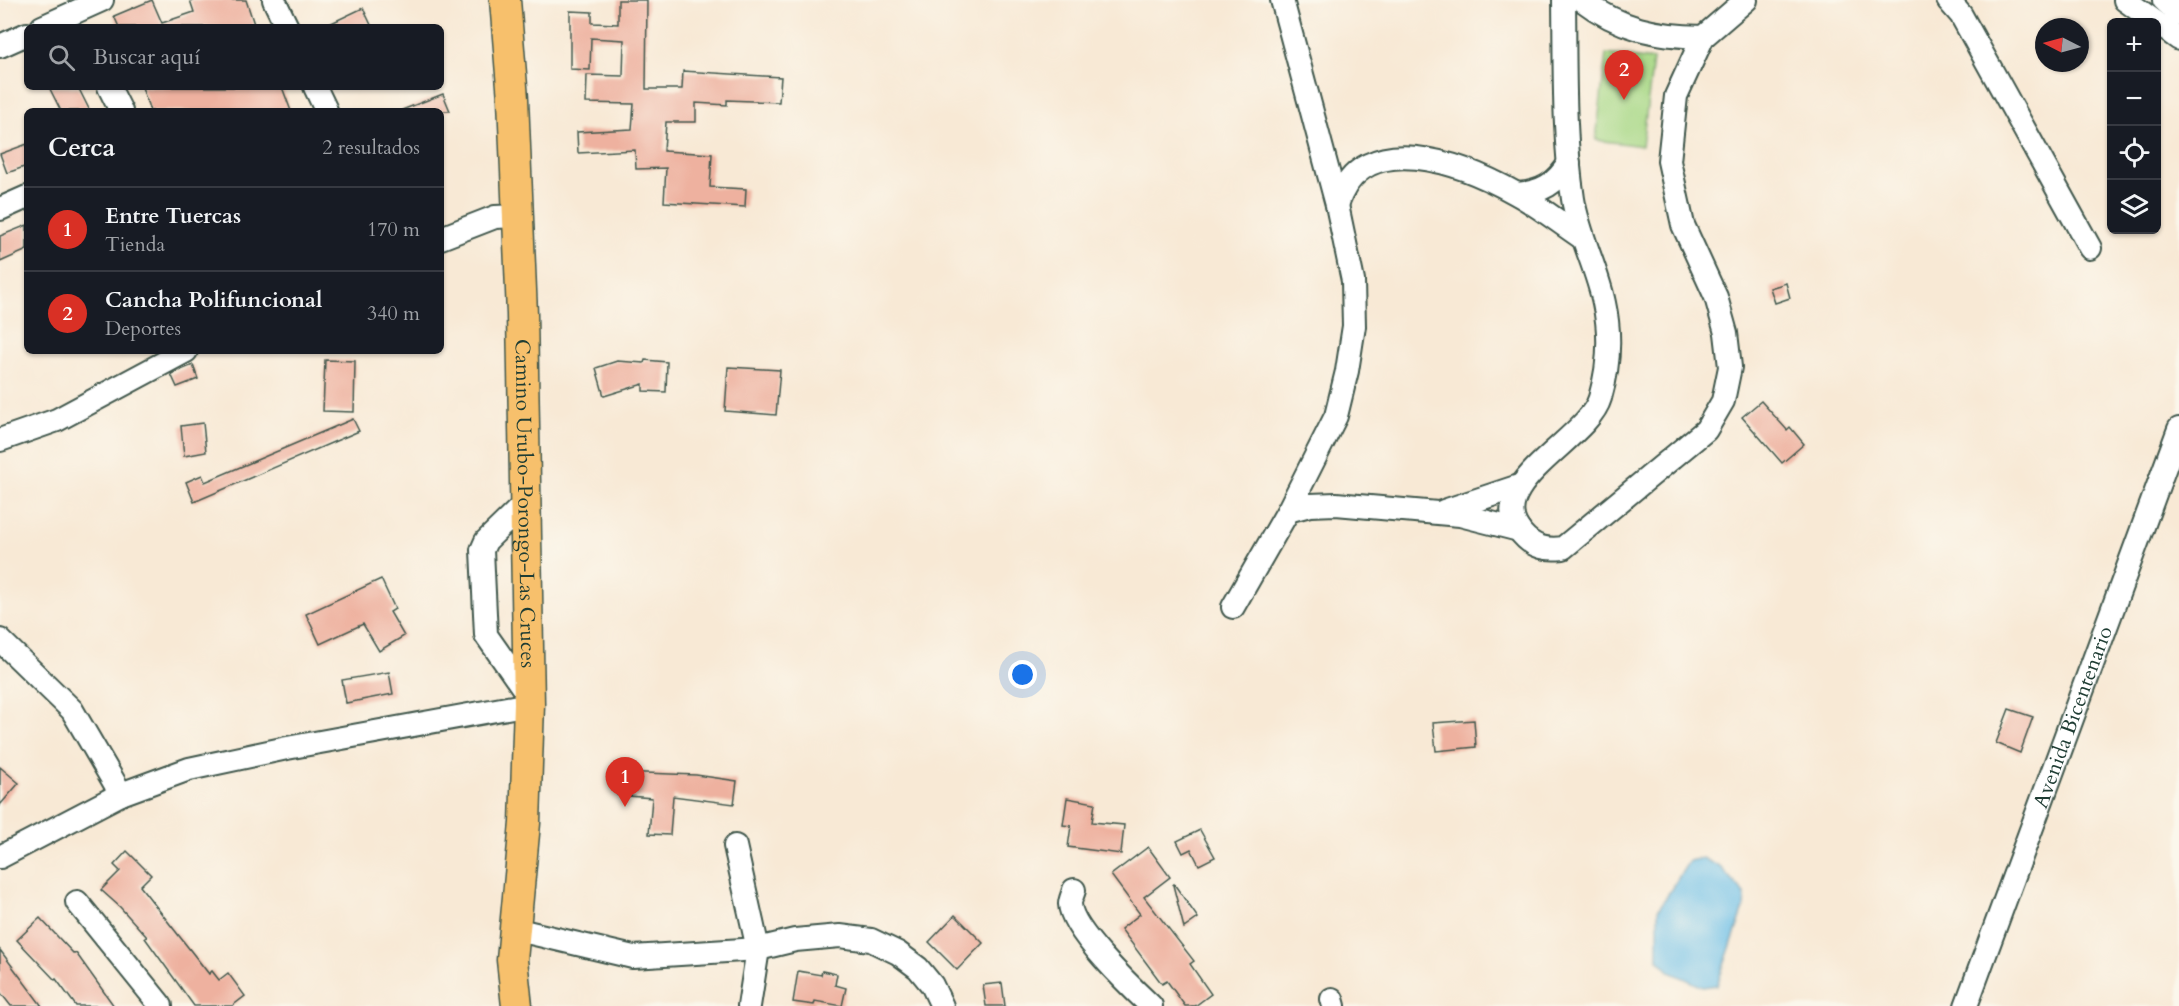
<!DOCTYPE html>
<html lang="es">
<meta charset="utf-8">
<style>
body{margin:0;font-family:Cardo,serif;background:#242831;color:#f1f3f6}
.controls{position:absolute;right:18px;top:18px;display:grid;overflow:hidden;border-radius:9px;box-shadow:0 2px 4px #0004}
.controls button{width:54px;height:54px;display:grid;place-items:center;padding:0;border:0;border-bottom:2px solid #363941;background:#171b24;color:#f1f3f6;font:30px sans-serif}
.compass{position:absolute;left:2035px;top:18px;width:54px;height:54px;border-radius:50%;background:#171b24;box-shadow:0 2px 4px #0004;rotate:276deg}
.you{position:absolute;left:1023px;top:675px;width:21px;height:21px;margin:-15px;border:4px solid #fff;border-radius:50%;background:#1a73e8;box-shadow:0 0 0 9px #1a73e833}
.badge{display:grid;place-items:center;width:39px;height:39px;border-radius:50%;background:#d93025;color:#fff;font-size:20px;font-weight:700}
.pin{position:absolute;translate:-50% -50px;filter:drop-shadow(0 2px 3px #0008)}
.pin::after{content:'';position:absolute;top:32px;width:21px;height:18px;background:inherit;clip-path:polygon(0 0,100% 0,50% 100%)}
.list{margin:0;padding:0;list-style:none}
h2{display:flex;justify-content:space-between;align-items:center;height:78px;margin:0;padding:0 24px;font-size:26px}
h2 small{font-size:20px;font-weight:400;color:#9ea1a6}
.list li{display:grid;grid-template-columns:39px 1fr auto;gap:18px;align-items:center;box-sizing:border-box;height:84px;padding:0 24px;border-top:2px solid #363941}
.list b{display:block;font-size:22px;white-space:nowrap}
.list p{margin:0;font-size:20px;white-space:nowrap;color:#9ea1a6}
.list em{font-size:20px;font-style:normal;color:#9ea1a6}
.icon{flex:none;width:33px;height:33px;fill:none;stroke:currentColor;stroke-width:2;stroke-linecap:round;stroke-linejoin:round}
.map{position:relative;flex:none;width:2179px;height:1006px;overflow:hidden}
.search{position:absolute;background:#171b24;box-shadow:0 2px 4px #0004;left:24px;top:24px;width:420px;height:66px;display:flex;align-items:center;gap:15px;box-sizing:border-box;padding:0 21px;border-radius:9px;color:#9ea1a6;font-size:22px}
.panel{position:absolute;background:#171b24;box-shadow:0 2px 4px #0004;left:24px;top:108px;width:420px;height:246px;border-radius:9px}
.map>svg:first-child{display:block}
.green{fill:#a8d886;stroke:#648a5d;stroke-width:1.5}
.water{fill:#6bbee7;stroke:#457e8e;stroke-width:1.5}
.building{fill:#eeb19f}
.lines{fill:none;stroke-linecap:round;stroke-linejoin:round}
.minor-casing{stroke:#40574c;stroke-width:26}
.major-casing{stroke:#40574c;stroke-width:33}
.minor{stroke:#fff;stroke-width:22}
.major{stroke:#f7c06c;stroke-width:30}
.labels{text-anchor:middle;stroke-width:5;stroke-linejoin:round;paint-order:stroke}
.street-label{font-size:21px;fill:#1f3d34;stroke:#fbf7ec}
</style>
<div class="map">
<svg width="2179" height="1006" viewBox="0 0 2179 1006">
<rect width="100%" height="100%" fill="#fbf7ec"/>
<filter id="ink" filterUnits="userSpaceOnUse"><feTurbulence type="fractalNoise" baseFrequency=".0167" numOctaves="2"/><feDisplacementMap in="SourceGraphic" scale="12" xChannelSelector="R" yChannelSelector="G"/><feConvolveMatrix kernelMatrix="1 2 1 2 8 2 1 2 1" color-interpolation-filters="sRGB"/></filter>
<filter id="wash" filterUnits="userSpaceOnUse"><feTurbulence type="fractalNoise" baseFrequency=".008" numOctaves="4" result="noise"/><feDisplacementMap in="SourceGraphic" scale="24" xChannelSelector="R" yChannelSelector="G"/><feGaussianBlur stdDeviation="1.35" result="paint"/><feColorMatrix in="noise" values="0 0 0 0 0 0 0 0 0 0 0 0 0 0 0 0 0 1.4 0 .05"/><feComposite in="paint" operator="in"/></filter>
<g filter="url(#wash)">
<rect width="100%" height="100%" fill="#f8e9d5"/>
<!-- green -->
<polygon class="green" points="1606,54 1653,60 1642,146 1596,140"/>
<!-- water -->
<polygon class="water" points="1703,858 1720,867 1745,894 1744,908 1717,985 1703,987 1670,972 1658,959 1658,910 1689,861"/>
<g id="blocks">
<!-- building -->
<g class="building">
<polygon points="152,0 162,23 194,12 190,0 246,0 255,27 119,27 114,16"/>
<polygon points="618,0 647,0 646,89 682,89 683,71 781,77 779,102 727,100 727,105 696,103 696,122 666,122 664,151 712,154 710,187 746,189 745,207 664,202 666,168 636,169 635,150 578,153 577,132 632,129 634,104 586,103 587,75 623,76 624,40 591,38 590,70 570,69 570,11 592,12 592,23 618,24"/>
<polygon points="363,8 372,27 323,27"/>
<polygon points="49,87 78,87 90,111 61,111"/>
<polygon points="142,87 282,87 291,111 150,111"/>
<polygon points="443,94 450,111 402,111 402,110"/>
<polygon points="27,144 27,166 7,173 0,154"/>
<polygon points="27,225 27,250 0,262 0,236"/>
<polygon points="1786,283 1790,298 1775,303 1770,288"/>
<polygon points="325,360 355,361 354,412 323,411"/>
<polygon points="645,360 667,362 666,392 643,391 643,384 604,396 596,368 617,361 644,363"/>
<polygon points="193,365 198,379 177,387 171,374"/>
<polygon points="728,367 780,370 776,415 725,411"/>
<polygon points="1761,401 1787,430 1790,427 1804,444 1782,463 1742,417"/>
<polygon points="353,419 359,431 194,502 186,482 202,475 205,482"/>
<polygon points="203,423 206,452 184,456 181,426"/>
<polygon points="381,579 395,609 390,612 404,636 379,651 363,624 320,644 306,614"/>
<polygon points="389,672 393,694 346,703 342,680"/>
<polygon points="2009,709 2033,717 2020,753 1996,743"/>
<polygon points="1474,720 1476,747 1436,751 1433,723"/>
<polygon points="0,767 19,783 0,805"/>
<polygon points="619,772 696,775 737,781 734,804 673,796 670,835 649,834 652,798 617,795"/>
<polygon points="1067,798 1095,803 1092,822 1124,825 1121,854 1068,847 1071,826 1063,825"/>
<polygon points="1200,830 1215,857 1199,865 1191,849 1183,853 1177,841"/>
<polygon points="1148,847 1170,877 1144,897 1194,961 1190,964 1211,994 1195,1006 1185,1006 1167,981 1162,984 1121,929 1140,914 1111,875"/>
<polygon points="127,851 151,875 140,886 209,974 212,971 219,980 228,973 245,996 232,1006 194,1006 145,938 147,937 120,907 101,890 120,871 114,865"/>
<polygon points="1174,884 1198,918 1184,928 1173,885"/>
<polygon points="955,915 983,943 957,970 929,942"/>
<polygon points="40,918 74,954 76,953 114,1006 76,1006 56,979 55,980 17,940"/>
<polygon points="0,950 42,1006 11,1006 0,992"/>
<polygon points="798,971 821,975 822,971 837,974 835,985 846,988 842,1006 815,1001 814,1005 793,1002"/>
<polygon points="1002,983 1005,1006 986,1006 983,985"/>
</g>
</g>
</g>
<g filter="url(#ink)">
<use href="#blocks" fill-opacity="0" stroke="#40574c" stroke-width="1.5"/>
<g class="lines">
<defs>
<g id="minor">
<polyline points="274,0 287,27"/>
<path d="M1564,0C1565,66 1563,134 1573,199C1579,236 1597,268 1604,303C1611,335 1609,367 1600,398C1588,440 1480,485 1522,534C1534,548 1547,550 1563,548L1706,430L1723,401L1730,367L1726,333L1716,297L1683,225L1669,161L1676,96L1703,37L1746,0"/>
<path d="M1582,0C1620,29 1656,36 1703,37"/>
<polyline points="1948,0 1961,15 2090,248"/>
<polyline points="2125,0 2179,39"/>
<polyline points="2164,0 2179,14"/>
<polyline points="42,27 102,0"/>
<polyline points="0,46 27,34"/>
<polyline points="109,87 121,111"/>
<polyline points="315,87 326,110"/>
<path d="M1518,194C1542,192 1556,184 1569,163"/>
<path d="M1337,205C1362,124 1464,164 1517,194C1539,206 1560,223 1581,237"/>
<polyline points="0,209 27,197"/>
<polyline points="441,238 495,217 517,216"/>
<polyline points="0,440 57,420 186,351"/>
<polyline points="524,504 486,541 482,550 486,635 528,695"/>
<polyline points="1288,511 1310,505 1336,504 1460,515 1519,530"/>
<polyline points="1444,511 1519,486"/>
<polyline points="1233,607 1288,511 1336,416 1347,371 1354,326 1353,281 1337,205 1282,0"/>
<polyline points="0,640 72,710 121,794"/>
<polyline points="735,846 758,949 749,1006"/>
<polyline points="0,857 121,794 189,769 287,748 529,704"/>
<path d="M1074,890C1073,894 1070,900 1070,904C1071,930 1132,988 1151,1006"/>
<polyline points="77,902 161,1006"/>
<polyline points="514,929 633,957 758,949 795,940 840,936 871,940 898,953 918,968 932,985 942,1006"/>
<polyline points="1332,999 1334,1006"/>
<path id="s1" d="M1966,1006L2179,429"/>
</g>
<g id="major">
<path id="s2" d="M505,0L513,99L522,314L529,704L525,823L512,960L517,1006"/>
</g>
</defs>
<!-- minor casing -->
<use href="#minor" class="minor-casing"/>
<!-- major casing -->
<use href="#major" class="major-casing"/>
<!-- minor -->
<use href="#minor" class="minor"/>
<!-- major -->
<use href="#major" class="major"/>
</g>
</g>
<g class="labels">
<!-- street labels -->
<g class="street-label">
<text dy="7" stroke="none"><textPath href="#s2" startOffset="504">Camino Urubo-Porongo-Las Cruces</textPath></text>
<text dy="7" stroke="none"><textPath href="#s1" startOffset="308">Avenida Bicentenario</textPath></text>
</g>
</g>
</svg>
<div class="controls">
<button>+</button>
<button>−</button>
<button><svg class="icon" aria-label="locate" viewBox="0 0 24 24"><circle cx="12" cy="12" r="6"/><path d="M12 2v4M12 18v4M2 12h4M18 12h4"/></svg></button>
<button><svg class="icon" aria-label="layers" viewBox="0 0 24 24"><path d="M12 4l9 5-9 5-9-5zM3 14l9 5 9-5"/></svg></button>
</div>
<svg class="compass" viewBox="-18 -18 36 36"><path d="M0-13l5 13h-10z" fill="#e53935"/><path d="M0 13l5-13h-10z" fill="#9ea1a6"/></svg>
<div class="you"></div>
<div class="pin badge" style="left:625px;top:807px">1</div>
<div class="pin badge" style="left:1624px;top:100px">2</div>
<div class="search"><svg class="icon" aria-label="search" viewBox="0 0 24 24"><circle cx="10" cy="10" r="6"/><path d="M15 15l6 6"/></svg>Buscar aquí</div>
<section class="panel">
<h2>Cerca<small>2 resultados</small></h2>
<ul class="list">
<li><span class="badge">1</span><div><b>Entre Tuercas</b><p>Tienda</p></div><em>170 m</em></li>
<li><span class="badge">2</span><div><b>Cancha Polifuncional</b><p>Deportes</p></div><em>340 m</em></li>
</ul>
</section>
</div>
